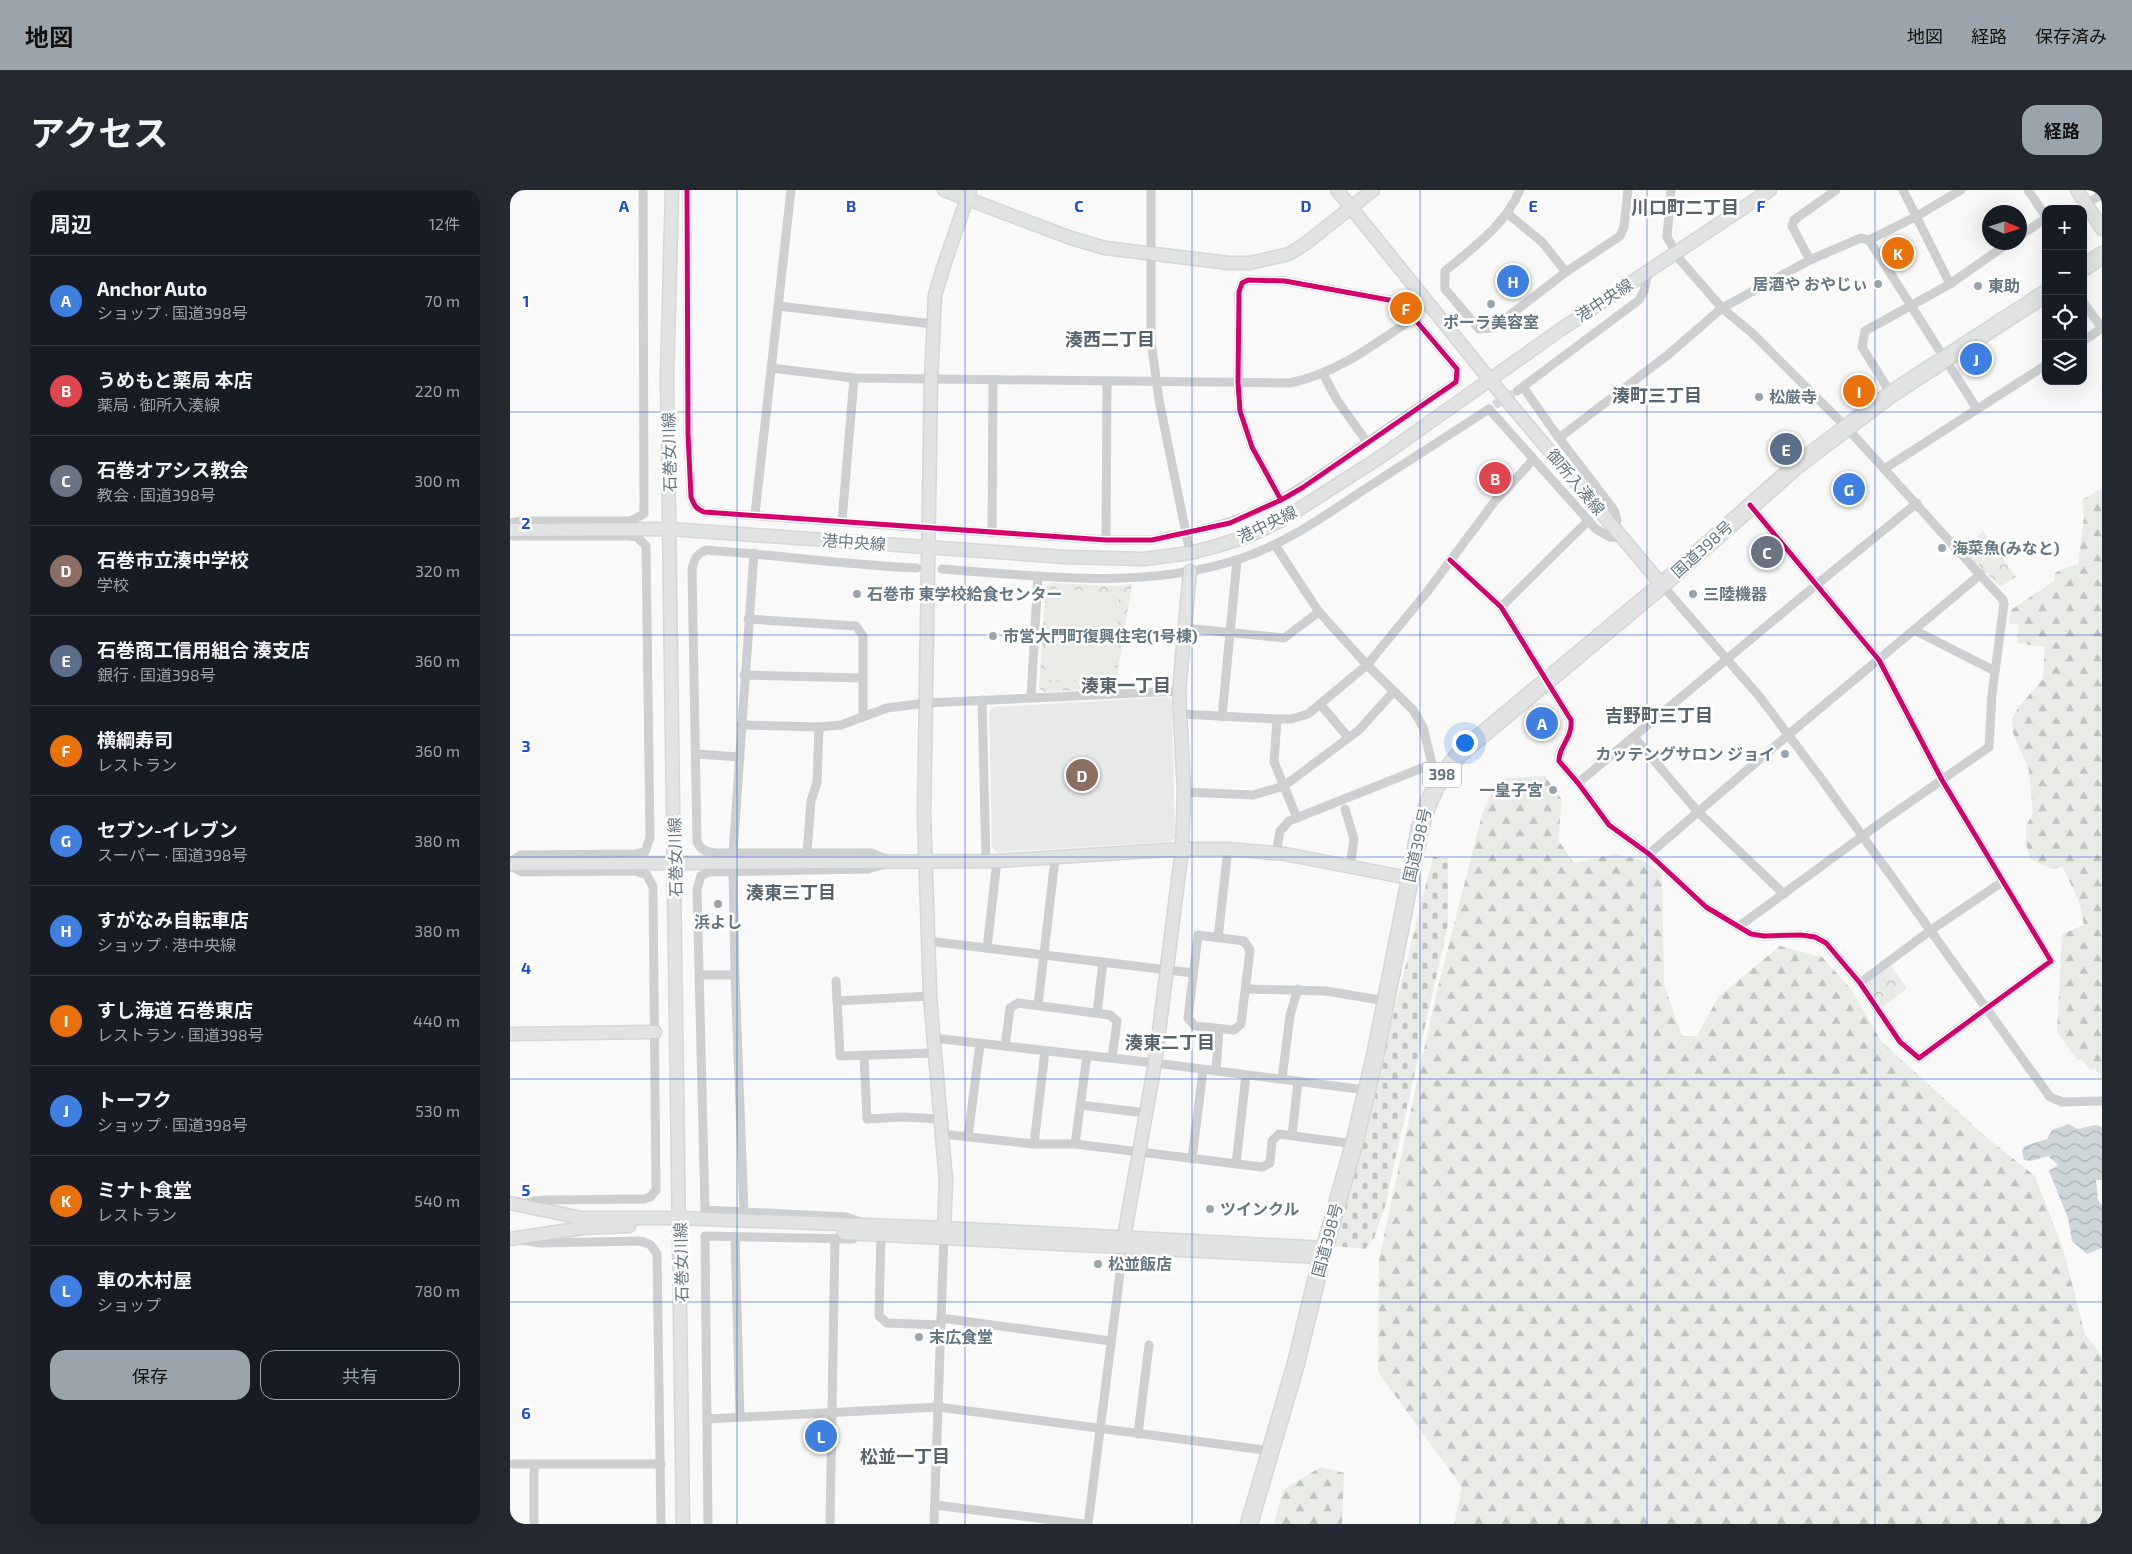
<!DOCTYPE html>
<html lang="ja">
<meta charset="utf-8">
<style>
body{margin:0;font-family:"Exo 2","Noto Sans JP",sans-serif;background:#242831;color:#f1f3f6}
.controls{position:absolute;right:15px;top:15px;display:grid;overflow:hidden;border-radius:10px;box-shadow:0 5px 20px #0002}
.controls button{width:45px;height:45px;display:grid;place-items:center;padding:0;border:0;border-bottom:1px solid #363941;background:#171b24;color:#f1f3f6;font:25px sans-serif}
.compass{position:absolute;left:1472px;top:15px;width:45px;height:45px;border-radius:50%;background:#171b24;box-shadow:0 5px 20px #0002;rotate:93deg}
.you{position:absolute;left:954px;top:552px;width:18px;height:18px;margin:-12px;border:4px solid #fff;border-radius:50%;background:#1a73e8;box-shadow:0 0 0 8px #1a73e833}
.badge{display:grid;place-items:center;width:32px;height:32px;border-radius:50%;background:#99a4ac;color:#fff;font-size:16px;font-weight:700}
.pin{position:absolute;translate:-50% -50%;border:2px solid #fff;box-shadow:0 1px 5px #0006}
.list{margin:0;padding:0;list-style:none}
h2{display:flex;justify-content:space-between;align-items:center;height:65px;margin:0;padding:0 20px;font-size:21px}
h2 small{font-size:16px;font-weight:400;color:#9ea1a6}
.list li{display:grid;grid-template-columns:32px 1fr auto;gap:15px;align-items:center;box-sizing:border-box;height:90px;padding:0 20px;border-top:1px solid #363941}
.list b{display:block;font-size:19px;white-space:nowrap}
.list p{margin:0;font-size:16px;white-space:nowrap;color:#9ea1a6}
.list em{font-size:16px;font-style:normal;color:#9ea1a6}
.actions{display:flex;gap:10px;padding:15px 20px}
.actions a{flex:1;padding:11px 0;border:1px solid #99a4ac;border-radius:15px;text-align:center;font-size:18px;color:#99a4ac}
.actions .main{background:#99a4ac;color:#111}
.icon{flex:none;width:28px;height:28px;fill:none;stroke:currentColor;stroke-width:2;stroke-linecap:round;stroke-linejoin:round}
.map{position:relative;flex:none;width:1592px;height:1334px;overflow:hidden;border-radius:15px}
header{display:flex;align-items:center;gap:30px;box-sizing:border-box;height:70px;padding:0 25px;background:#99a4ac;color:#111}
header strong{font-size:24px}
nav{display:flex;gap:28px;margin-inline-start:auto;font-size:18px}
.intro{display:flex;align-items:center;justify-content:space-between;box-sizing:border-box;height:120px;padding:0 30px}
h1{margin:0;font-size:35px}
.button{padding:12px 22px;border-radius:15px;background:#99a4ac;color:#111;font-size:18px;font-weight:700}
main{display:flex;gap:30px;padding:0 30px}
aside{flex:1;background:#171b24;border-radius:15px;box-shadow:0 5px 20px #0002}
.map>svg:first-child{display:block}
.built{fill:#e8e9e9}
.grass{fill:#e8ebe6}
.forest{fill:url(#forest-firs)}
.cemetery{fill:url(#cemetery-stones)}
.park{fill:url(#park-crowns);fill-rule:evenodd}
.water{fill:url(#water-waves)}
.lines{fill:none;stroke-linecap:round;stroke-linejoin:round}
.street-tunnel{stroke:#d4d8dc;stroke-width:9;stroke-dasharray:9 4.5;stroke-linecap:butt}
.secondary-casing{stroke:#d5d6d7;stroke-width:15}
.highway-casing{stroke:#d5d6d6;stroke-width:19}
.street{stroke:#cecfd0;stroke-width:9}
.secondary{stroke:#e1e2e2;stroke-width:12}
.highway{stroke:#e1e2e2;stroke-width:16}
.cycleway-casing{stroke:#fff;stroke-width:8}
.cycleway{stroke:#d6006c;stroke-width:5}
.grid{fill:none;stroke:#1d4ed8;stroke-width:1;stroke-opacity:0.55}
.poi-dot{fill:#99a4ac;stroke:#fff;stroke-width:2}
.labels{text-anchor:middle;stroke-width:5;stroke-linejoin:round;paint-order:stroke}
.shield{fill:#fff;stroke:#939fa8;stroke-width:1}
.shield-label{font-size:15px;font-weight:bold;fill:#657683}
.poi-label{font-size:16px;font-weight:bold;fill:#657683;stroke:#fff;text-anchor:start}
.street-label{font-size:16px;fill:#657683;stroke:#fff}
.neighbourhood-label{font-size:18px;font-weight:bold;fill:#57646e;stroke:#fff}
.grid-label{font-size:16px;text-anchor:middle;font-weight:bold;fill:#1d4ed8;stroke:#fff;stroke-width:5;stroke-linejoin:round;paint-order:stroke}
</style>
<header>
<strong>地図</strong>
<nav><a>地図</a><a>経路</a><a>保存済み</a></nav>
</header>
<div class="intro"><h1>アクセス</h1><a class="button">経路</a></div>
<main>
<aside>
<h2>周辺<small>12件</small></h2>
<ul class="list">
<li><span class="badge" style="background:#3f7fe0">A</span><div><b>Anchor Auto</b><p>ショップ · 国道398号</p></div><em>70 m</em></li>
<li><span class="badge" style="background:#e0444e">B</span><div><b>うめもと薬局 本店</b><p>薬局 · 御所入湊線</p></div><em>220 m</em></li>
<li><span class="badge" style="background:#6b7280">C</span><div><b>石巻オアシス教会</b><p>教会 · 国道398号</p></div><em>300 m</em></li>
<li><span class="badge" style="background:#8d6e63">D</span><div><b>石巻市立湊中学校</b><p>学校</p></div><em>320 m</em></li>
<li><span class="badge" style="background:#5c6f8a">E</span><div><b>石巻商工信用組合 湊支店</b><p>銀行 · 国道398号</p></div><em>360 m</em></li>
<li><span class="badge" style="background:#e8710a">F</span><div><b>横綱寿司</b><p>レストラン</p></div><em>360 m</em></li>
<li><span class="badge" style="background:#3f7fe0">G</span><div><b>セブン-イレブン</b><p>スーパー · 国道398号</p></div><em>380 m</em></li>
<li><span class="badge" style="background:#3f7fe0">H</span><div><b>すがなみ自転車店</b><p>ショップ · 港中央線</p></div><em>380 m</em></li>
<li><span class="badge" style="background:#e8710a">I</span><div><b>すし海道 石巻東店</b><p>レストラン · 国道398号</p></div><em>440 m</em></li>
<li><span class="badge" style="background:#3f7fe0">J</span><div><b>トーフク</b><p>ショップ · 国道398号</p></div><em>530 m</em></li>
<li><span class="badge" style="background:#e8710a">K</span><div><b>ミナト食堂</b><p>レストラン</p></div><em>540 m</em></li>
<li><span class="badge" style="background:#3f7fe0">L</span><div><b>車の木村屋</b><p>ショップ</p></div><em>780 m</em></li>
</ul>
<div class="actions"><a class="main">保存</a><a>共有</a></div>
</aside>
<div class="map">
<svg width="1592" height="1334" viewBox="0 0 1592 1334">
<defs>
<pattern id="forest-firs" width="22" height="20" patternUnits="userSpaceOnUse" patternTransform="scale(1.25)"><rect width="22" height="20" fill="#e8ebe6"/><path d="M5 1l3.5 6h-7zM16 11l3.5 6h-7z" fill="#c0c3c0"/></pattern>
<pattern id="cemetery-stones" width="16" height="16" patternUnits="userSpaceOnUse" patternTransform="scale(1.25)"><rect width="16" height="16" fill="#e8ebe6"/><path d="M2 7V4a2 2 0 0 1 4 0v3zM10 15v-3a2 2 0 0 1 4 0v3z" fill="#c0c3c0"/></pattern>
<pattern id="park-crowns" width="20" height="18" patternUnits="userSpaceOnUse" patternTransform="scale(1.25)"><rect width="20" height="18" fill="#e8ebe6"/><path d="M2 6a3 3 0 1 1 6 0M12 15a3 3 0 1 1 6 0" fill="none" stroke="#c0c3c0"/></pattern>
<pattern id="water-waves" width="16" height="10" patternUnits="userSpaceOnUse" patternTransform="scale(1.25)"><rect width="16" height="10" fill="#ced6d9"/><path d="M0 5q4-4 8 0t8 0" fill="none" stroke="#abb2b5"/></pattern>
</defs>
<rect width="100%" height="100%" fill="#f9f9f9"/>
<!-- built -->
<polygon class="built" points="657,507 662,511 665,648 659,652 487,662 482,657 479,522 483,517"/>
<!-- grass -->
<polygon class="grass" points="540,399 609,403 604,493 535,489"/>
<!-- forest -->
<g class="forest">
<polygon points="1592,298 1592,885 1590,885 1585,879 1580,880 1572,870 1567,870 1547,842 1552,744 1574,735 1570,714 1553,677 1542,679 1521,670 1516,654 1516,636 1523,623 1519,580 1503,543 1502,529 1508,518 1533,489 1535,457 1507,453 1509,435 1499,433 1501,420 1544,391 1545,383 1554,378 1568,375 1574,327 1572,310"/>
<polygon points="1035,586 1052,610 1048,650 1064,673 1105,664 1132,670 1152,683 1154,794 1172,846 1187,846 1209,806 1270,756 1312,767 1341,799 1371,851 1476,947 1525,986 1554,1062 1575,1144 1592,1166 1592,1334 944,1334 952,1297 868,1182 869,1069 925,809 973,621 985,595 995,588"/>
<polygon points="811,1277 834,1283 832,1334 764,1334 773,1300"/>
</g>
<!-- cemetery -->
<polygon class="cemetery" points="923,667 938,668 938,734 874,1020 864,1048 855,1059 825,1056"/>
<!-- park -->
<g class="park">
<polygon points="1473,341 1506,387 1490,397 1453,359"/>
<path d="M540,393L605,396L622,394L605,498L533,502L529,498L536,397ZM540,399L609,403L604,492L535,489Z"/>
<polygon points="1381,776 1397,798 1373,817 1356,795"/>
</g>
<!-- water -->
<polygon class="water" points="1559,934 1568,939 1585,935 1592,937 1592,990 1586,990 1588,1010 1592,1016 1592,1058 1577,1064 1562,1051 1558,1028 1539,981 1548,975 1538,966 1521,971 1514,970 1512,961 1515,956 1537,949 1542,940"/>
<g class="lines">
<!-- street-tunnel -->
<g class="street-tunnel">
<polyline points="984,215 1007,201"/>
<polyline points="402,337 434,339"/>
<polyline points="659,346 692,339"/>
</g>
<defs>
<g id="secondary">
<polyline points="162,0 157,186 173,1334"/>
<polyline points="434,0 561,48 595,58 719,73 740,73 779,64 795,54 863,0"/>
<polyline points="827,0 980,190 1152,395"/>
<polyline points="1567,0 1592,39"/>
<polyline points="0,340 160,339 556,367 634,369 680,363 703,357 739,346 772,330 872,266 1050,140 1260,0"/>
<polyline points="0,674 487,671 672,659 718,659 775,664 899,688"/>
<polyline points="0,844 145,842"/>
<polyline points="0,1013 72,1028 170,1028 434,1038 815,1058"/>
<polyline points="434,1038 436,991 420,806 414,625 421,190 425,105 435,72 460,0"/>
<polyline points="334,1043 812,1067"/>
<polyline points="614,1047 645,873 672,659 674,602 669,501 680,381"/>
<polyline points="0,1049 72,1038 119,1036"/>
</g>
<g id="highway">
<polyline points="1573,78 1592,65"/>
<path d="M739,1334L785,1177L812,1067L844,954L865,866L910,638C919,607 931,582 955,559L1152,395L1286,276L1381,204L1536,103"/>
</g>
</defs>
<!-- secondary casing -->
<use href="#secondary" class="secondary-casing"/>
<!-- highway casing -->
<use href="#highway" class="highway-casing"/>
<!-- street -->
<g class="street">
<polyline points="177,0 178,244 181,307 184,315 194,322 402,337"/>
<polyline points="641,0 641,151 649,210 680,363"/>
<path d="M1010,0C995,35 964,57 935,81V99L969,139L983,138L1056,82L1110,46L1114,37L1118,0"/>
<polyline points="1161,0 1157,47 1171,71 1212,118 1242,143 1337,238 1493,410 1494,414 1482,504 1479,557 1380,626 1228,737"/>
<polyline points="1393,0 1440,94"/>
<polyline points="1518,0 1536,27"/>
<polyline points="1576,14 1592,4"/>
<polyline points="997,23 1032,52 1056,82"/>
<polyline points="1510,46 1536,28"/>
<polyline points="1359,50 1407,26 1451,0"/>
<polyline points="1300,70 1282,36 1284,30 1326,0"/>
<polyline points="1573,112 1592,138"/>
<polyline points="268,116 423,134"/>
<polyline points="1573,151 1592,138"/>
<path d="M261,178L344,188L780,193C828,183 865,154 905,127"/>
<polyline points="813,184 827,210 857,252"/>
<polyline points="1013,197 1049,248 1104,320 1107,330 1104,338"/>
<polyline points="1007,201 1129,110 1134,101 1138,82"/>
<polyline points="1381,204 1352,157 1355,141 1440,94 1500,52"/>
<polyline points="1049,248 1159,164 1212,118 1300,70 1351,48 1359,50 1467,219"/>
<polyline points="1374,279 1536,175"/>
<polyline points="245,324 281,0"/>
<polyline points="332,331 344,188"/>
<polyline points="0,333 11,331 120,331 134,324 133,0"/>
<polyline points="434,339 596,350 642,350 659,346"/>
<path d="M692,339C758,325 803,290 857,252C886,232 916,212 946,192L947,179L890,112L775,91L738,90L732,93L729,102L728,192L730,221L742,257L771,310"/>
<polyline points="482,343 483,190"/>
<polyline points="0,346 118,346 127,347 136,356 140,648 135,662 126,664 11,665 0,672"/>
<polyline points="596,350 597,191"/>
<polyline points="765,355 809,422 857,475 903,520 913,537 922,574 933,582"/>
<path d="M940,370L991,417L1061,530C1063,548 1048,557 1049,571L1068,593L1099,635L1139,664L1196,717L1241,744L1254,746L1291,745L1305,747L1316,753L1350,793L1390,852L1409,868L1541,771L1432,590L1369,470L1240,315"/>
<path d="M432,379C528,386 633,400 726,370C773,355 812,328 852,301C894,274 937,246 979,219L1086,339L1100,347L1112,348"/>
<polyline points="1152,395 1249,506 1310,587 1540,907 1552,912 1592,911"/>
<polyline points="991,417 1078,331"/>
<polyline points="238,429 346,436 353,446 353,527"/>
<polyline points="675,438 774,448 809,422"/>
<polyline points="1404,440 1485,481"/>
<polyline points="234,485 353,488"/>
<polyline points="521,507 528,386"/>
<polyline points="472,510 476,671"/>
<polyline points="810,514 838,547"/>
<polyline points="670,524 767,529 781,529 798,524 857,475 917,402 985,311 1023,270"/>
<polyline points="712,527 727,370"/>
<polyline points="767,529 764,572 787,628"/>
<polyline points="231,535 309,537 331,535 377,518 416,513 669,501"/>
<polyline points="1124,547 1188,622 1274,704"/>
<polyline points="187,564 230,567"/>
<polyline points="1068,593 1306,395 1407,313"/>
<polyline points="674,602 743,605 774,596 849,540 884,501"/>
<polyline points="835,619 844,649 840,677"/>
<polyline points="223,663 244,363"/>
<polyline points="297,663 301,611 307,593 309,537"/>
<polyline points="766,663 770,641 779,631 922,574"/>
<polyline points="1139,664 1278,545 1471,384"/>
<path d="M376,669L361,663H204C195,661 191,660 187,652L182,379C184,369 187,364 196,360C267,365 336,375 407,378"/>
<polyline points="0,676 12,682 125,681 137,685 143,697 146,1000 140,1007 134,1009 36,1010 8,1012"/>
<polyline points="223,682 225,785 234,1022"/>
<polygon points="688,745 734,751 740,760 731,834 724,840 685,836 678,828"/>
<polyline points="708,748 718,659"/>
<polyline points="418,751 683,783"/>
<polyline points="477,758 487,671"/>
<polyline points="189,785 225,785"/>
<polyline points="326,791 330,866 424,863"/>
<polyline points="1350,793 1421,740 1492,692"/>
<polyline points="736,799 816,801 876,811"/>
<polyline points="327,811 420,806"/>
<polyline points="528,815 545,669"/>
<polyline points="587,823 593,772"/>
<polyline points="423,848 645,873 856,900"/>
<polyline points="495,856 500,818 508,813 600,825 607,831 602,868"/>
<polyline points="354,865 357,929 393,927 429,929"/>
<polyline points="706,881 709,839"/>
<polyline points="772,889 780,825 788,799"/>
<polyline points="570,915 636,923"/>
<polyline points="432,944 524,954 565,954 752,977 760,973 762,951 769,944 844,954"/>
<polyline points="782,945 788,892"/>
<polyline points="458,947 470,854"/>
<polyline points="524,954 535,861"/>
<polyline points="565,954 577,865"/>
<polyline points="682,969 693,880"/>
<polyline points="726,974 736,885"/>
<polyline points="351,1032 336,1027 195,1020 187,699 191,686 198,682 358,679 372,675"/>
<polyline points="371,1045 369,1126 377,1133 431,1135"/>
<polyline points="225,1046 230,1227"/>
<polyline points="11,1050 31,1053 131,1051 141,1055 147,1064 151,1334"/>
<polyline points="431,1128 601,1151"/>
<polyline points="197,1229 428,1217 762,1261"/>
<polyline points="628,1244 639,1155"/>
<polyline points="0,1274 151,1274"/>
<polyline points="24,1274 24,1334"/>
<polyline points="425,1315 575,1334"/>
<polyline points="198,1334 195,1046 343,1049"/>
<polyline points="320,1334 325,1048"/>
<polyline points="424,1334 434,1044"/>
<polyline points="578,1334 614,1052"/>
</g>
<!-- secondary -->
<use href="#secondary" class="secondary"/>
<!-- highway -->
<use href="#highway" class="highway"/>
<defs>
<g id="cycleway">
<path d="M177,0L178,244L181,307C184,315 186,319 194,322L596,350H642L720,333L771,310L792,298L946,192L947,179L890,112L775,91L738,90L732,93L729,102L728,192L730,221L742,257L771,310"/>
<path d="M940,370L991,417L1061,530C1063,548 1048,557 1049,571L1068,593L1099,635L1139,664L1196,717L1241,744L1254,746L1291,745L1305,747L1316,753L1350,793L1390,852L1409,868L1541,771L1432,590L1369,470L1240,315"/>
</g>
</defs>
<!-- cycleway casing -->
<use href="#cycleway" class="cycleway-casing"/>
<!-- cycleway -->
<use href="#cycleway" class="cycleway"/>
</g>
<!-- grid -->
<path class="grid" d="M227,0V1334M455,0V1334M682,0V1334M910,0V1334M1137,0V1334M1365,0V1334M0,222H1592M0,445H1592M0,667H1592M0,889H1592M0,1112H1592"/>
<!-- markers -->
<g class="poi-dot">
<circle cx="1368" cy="94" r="5"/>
<circle cx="1468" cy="96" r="5"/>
<circle cx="981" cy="114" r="5"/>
<circle cx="1249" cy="207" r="5"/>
<circle cx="1432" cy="358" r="5"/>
<circle cx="347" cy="404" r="5"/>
<circle cx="1183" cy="404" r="5"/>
<circle cx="483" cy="446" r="5"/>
<circle cx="1275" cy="564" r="5"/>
<circle cx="1043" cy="600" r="5"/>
<circle cx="208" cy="714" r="5"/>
<circle cx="700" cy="1019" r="5"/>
<circle cx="588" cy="1074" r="5"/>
<circle cx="409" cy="1147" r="5"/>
</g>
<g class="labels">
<!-- shield labels -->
<rect class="shield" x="913" y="572.5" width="38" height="25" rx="4"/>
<g class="shield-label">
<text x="932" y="590">398</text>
</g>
<!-- poi labels -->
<g class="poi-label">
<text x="1358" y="100" text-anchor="end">居酒や おやじぃ</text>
<text x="1478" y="102">東助</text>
<text x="981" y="138" text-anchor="middle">ポーラ美容室</text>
<text x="1259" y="213">松厳寺</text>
<text x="1442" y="364">海菜魚(みなと)</text>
<text x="357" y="410">石巻市 東学校給食センター</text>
<text x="1193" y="410">三陸機器</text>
<text x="493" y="452">市営大門町復興住宅(1号棟)</text>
<text x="1265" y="570" text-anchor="end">カッテングサロン ジョイ</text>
<text x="1033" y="606" text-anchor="end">一皇子宮</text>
<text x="208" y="738" text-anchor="middle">浜よし</text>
<text x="710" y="1025">ツインクル</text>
<text x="598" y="1080">松並飯店</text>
<text x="419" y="1153">末広食堂</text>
</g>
<!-- street labels -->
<g class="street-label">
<text transform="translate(1094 110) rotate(-33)" y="6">港中央線</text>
<text transform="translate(159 262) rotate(-91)" y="6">石巻女川線</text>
<text transform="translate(1066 292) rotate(50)" y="6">御所入湊線</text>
<text transform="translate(757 334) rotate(-26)" y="6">港中央線</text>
<text transform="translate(344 352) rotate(4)" y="6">港中央線</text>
<text transform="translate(1192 359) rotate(-42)" y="6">国道398号</text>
<text transform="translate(907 655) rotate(-77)" y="6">国道398号</text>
<text transform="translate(165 667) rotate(-91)" y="6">石巻女川線</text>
<text transform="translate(817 1050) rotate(-75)" y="6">国道398号</text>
<text transform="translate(171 1072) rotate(-91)" y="6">石巻女川線</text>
</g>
<!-- neighbourhood labels -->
<g class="neighbourhood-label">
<text x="1175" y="24">川口町二丁目</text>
<text x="600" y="156">湊西二丁目</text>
<text x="1147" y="212">湊町三丁目</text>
<text x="616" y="502">湊東一丁目</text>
<text x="1149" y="532">吉野町三丁目</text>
<text x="281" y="709">湊東三丁目</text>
<text x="660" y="859">湊東二丁目</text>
<text x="395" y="1273">松並一丁目</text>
</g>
</g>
<g class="grid-label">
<text x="114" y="22">A</text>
<text x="341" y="22">B</text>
<text x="569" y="22">C</text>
<text x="796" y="22">D</text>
<text x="1023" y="22">E</text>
<text x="1251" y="22">F</text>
<text x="16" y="117">1</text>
<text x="16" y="339">2</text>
<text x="16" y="562">3</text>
<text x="16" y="784">4</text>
<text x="16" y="1006">5</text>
<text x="16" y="1229">6</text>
</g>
</svg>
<div class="controls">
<button>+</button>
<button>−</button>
<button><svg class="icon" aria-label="locate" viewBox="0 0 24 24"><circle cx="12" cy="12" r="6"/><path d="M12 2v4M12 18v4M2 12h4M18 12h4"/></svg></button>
<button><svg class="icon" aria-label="layers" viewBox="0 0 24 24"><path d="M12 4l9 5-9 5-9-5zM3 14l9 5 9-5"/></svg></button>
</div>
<svg class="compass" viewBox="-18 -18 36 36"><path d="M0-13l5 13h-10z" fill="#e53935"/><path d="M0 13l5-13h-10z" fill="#9ea1a6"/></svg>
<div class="you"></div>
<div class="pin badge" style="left:1032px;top:533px;background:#3f7fe0">A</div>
<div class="pin badge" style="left:985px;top:288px;background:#e0444e">B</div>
<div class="pin badge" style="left:1257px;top:362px;background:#6b7280">C</div>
<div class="pin badge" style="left:572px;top:585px;background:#8d6e63">D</div>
<div class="pin badge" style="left:1276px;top:259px;background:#5c6f8a">E</div>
<div class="pin badge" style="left:896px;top:118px;background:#e8710a">F</div>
<div class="pin badge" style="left:1339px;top:299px;background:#3f7fe0">G</div>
<div class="pin badge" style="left:1003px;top:91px;background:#3f7fe0">H</div>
<div class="pin badge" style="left:1349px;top:201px;background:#e8710a">I</div>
<div class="pin badge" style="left:1466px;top:169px;background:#3f7fe0">J</div>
<div class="pin badge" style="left:1388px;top:63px;background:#e8710a">K</div>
<div class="pin badge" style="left:311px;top:1246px;background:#3f7fe0">L</div>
</div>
</main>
